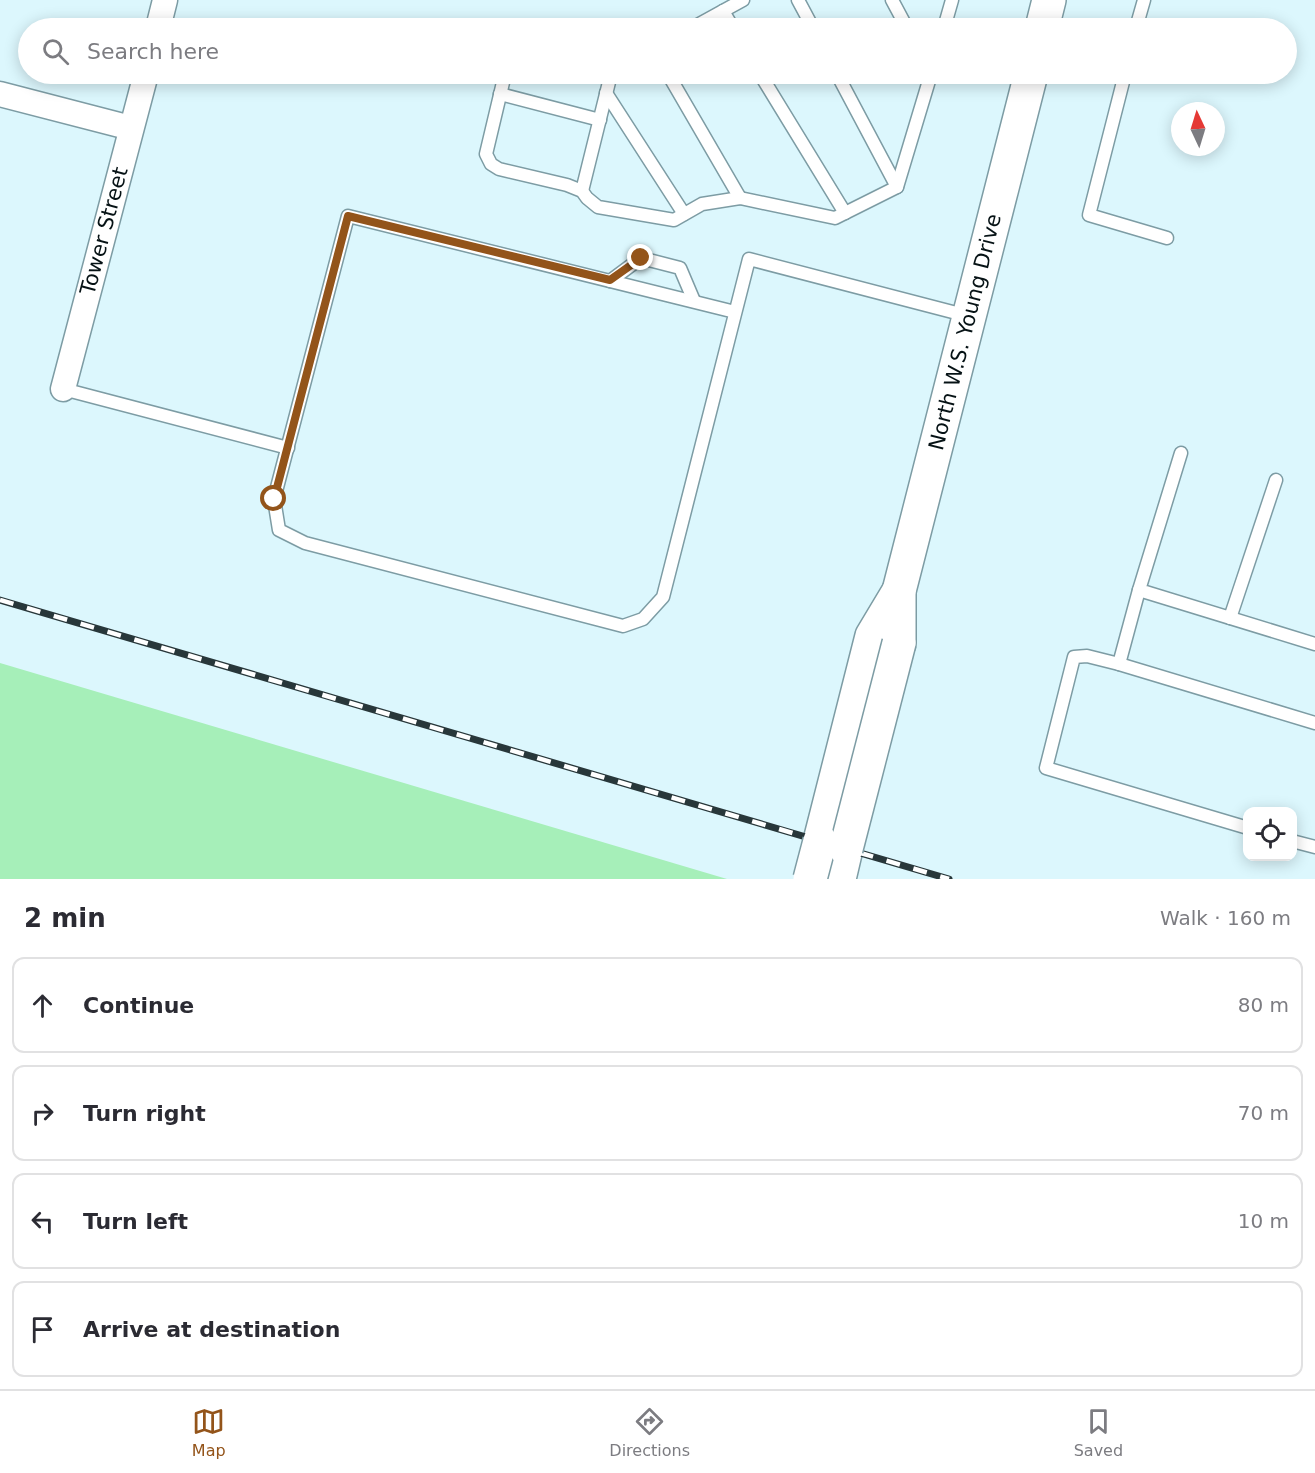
<!DOCTYPE html>
<meta charset="utf-8">
<style>
body{margin:0;font-family:"DejaVu Sans",sans-serif;background:#f2f2f3;color:#2b2b33}
.controls{position:absolute;right:18px;bottom:18px;display:grid;overflow:hidden;border-radius:12px;box-shadow:0 3px 15px #0003}
.controls button{width:54px;height:54px;display:grid;place-items:center;padding:0;border:0;border-bottom:2px solid #e1e1e2;background:#fff;color:#2b2b33;font:30px sans-serif}
.compass{position:absolute;left:1171px;top:102px;width:54px;height:54px;border-radius:50%;background:#fff;box-shadow:0 3px 15px #0003;rotate:356deg}
.stop{position:absolute;width:18px;height:18px;margin:-14px;border:4px solid #93541a;border-radius:50%;background:#fff}
.stop.end{background:#93541a;border-color:#fff;box-shadow:0 2px 6px #0008}
.list{margin:0;padding:0;list-style:none}
h2{display:flex;justify-content:space-between;align-items:center;height:78px;margin:0;padding:0 24px;font-size:26px}
h2 small{font-size:20px;font-weight:400;color:#7c7c81}
.list li{display:grid;grid-template-columns:39px 1fr auto;gap:18px;align-items:center;box-sizing:border-box;height:96px;margin:0 12px 12px;padding:0 12px;border:2px solid #e1e1e2;border-radius:12px}
.list b{display:block;font-size:22px;white-space:nowrap}
.list em{font-size:20px;font-style:normal;color:#7c7c81}
.icon{flex:none;width:33px;height:33px;fill:none;stroke:currentColor;stroke-width:2;stroke-linecap:round;stroke-linejoin:round}
.map{position:relative;flex:none;width:1315px;height:879px;overflow:hidden}
.search{position:absolute;background:#fff;box-shadow:0 3px 15px #0003;left:18px;right:18px;top:18px;height:66px;display:flex;align-items:center;gap:15px;box-sizing:border-box;padding:0 21px;border-radius:33px;color:#7c7c81;font-size:22px}
.sheet{height:510px;background:#fff}
nav{display:flex;justify-content:space-around;align-items:center;box-sizing:border-box;height:84px;border-top:2px solid #e1e1e2;background:#fff;font-size:16px;color:#7c7c81}
nav a{display:grid;justify-items:center;gap:3px}
nav .on{color:#93541a}
.map>svg:first-child{display:block}
.green{fill:#a6efb9}
.lines{fill:none;stroke-linecap:round;stroke-linejoin:round}
.lane-casing{stroke:#7d9ca4;stroke-width:15}
.street-casing{stroke:#7d9ca4;stroke-width:27}
.secondary-casing{stroke:#7d9ca4;stroke-width:36}
.lane{stroke:#fff;stroke-width:12}
.street{stroke:#fff;stroke-width:24}
.secondary{stroke:#fff;stroke-width:33}
.rail-casing{stroke:#28373a;stroke-width:7}
.rail{stroke:#fff;stroke-width:4.5;stroke-dasharray:14;stroke-linecap:butt}
.secondary-bridge-casing{stroke:#7d9ca4;stroke-width:36;stroke-linecap:butt}
.secondary-bridge{stroke:#fff;stroke-width:33}
.route{stroke:#93541a;stroke-width:8}
.labels{text-anchor:middle;stroke-width:4.5;stroke-linejoin:round;paint-order:stroke}
.street-label{font-size:21px;fill:#061215;stroke:#fff}
</style>
<div class="map">
<svg width="1315" height="879" viewBox="0 0 1315 879">
<rect width="100%" height="100%" fill="#dcf7fd"/>
<!-- green -->
<polygon class="green" points="0,663 727,879 0,879"/>
<g class="lines">
<defs>
<g id="lane">
<polyline points="798,0 813,28"/>
<polyline points="892,0 907,28"/>
<polyline points="723,11 733,28"/>
<polyline points="692,28 743,0"/>
<polyline points="944,28 952,0"/>
<polyline points="1136,28 1144,0"/>
<polyline points="505,74 486,154 491,164 499,169 567,185 582,191 587,198 598,207 674,220 702,204 740,198 835,218 897,187 931,74"/>
<polyline points="668,74 740,198"/>
<polyline points="760,74 845,213"/>
<polyline points="837,74 897,187"/>
<polyline points="1125,74 1089,215 1167,238"/>
<polyline points="606,93 684,214"/>
<polyline points="500,94 600,120"/>
<polyline points="582,191 611,74"/>
<polyline points="610,281 641,258 680,268 694,301"/>
<polyline points="735,312 348,216 274,499 279,530 305,543 623,626 643,619 663,597 749,259 968,316"/>
<polyline points="63,389 288,448"/>
<polyline points="1181,453 1139,590 1315,644"/>
<polyline points="1230,618 1276,480"/>
<polyline points="1119,664 1139,590"/>
<polyline points="1248,828 1046,768 1074,657 1087,656 1119,664 1315,723"/>
<polyline points="1292,841 1315,847"/>
</g>
<g id="street">
<polyline points="158,28 165,0"/>
<polyline points="0,94 131,128"/>
<polyline points="63,389 146,74"/>
</g>
<g id="secondary">
<polyline points="1042,28 1049,0"/>
<polyline points="899,643 899,591 1031,74"/>
<polyline points="820,841 872,636 899,591"/>
<polyline points="839,879 846,849"/>
</g>
</defs>
<!-- lane casing -->
<use href="#lane" class="lane-casing"/>
<!-- street casing -->
<use href="#street" class="street-casing"/>
<!-- secondary casing -->
<use href="#secondary" class="secondary-casing"/>
<!-- lane -->
<use href="#lane" class="lane"/>
<!-- street -->
<use href="#street" class="street"/>
<!-- secondary -->
<use href="#secondary" class="secondary"/>
<defs>
<polyline id="rail" points="0,600 949,879"/>
</defs>
<!-- rail casing -->
<use href="#rail" class="rail-casing"/>
<!-- rail -->
<use href="#rail" class="rail"/>
<defs>
<g id="secondary-bridge">
<polyline points="846,849 899,643"/>
<polyline points="810,879 820,841"/>
</g>
</defs>
<!-- secondary-bridge casing -->
<use href="#secondary-bridge" class="secondary-bridge-casing"/>
<!-- secondary-bridge -->
<use href="#secondary-bridge" class="secondary-bridge"/>
</g>
<g class="lines">
<!-- route -->
<polyline class="route" points="274,499 348,216 610,280 641,258"/>
</g>
<g class="labels">
<!-- street labels -->
<g class="street-label">
<text transform="translate(104 231) rotate(-75)" y="7">Tower Street</text>
<text transform="translate(965 332) rotate(-76)" y="7">North W.S. Young Drive</text>
</g>
</g>
</svg>
<div class="controls">
<button><svg class="icon" aria-label="locate" viewBox="0 0 24 24"><circle cx="12" cy="12" r="6"/><path d="M12 2v4M12 18v4M2 12h4M18 12h4"/></svg></button>
</div>
<svg class="compass" viewBox="-18 -18 36 36"><path d="M0-13l5 13h-10z" fill="#e53935"/><path d="M0 13l5-13h-10z" fill="#7c7c81"/></svg>
<div class="stop" style="left:274px;top:499px"></div>
<div class="stop end" style="left:641px;top:258px"></div>
<div class="search"><svg class="icon" aria-label="search" viewBox="0 0 24 24"><circle cx="10" cy="10" r="6"/><path d="M15 15l6 6"/></svg>Search here</div>
</div>
<section class="sheet">
<h2>2 min<small>Walk · 160 m</small></h2>
<ul class="list">
<li><svg class="icon" aria-label="ahead" viewBox="0 0 24 24"><path d="M12 20V5M6 11l6-6 6 6"/></svg><div><b>Continue</b></div><em>80 m</em></li>
<li><svg class="icon" aria-label="right" viewBox="0 0 24 24"><path d="M7 20v-9h11M14 6l5 5-5 5"/></svg><div><b>Turn right</b></div><em>70 m</em></li>
<li><svg class="icon" aria-label="left" viewBox="0 0 24 24"><path d="M17 20v-9H6M10 6l-5 5 5 5"/></svg><div><b>Turn left</b></div><em>10 m</em></li>
<li><svg class="icon" aria-label="arrive" viewBox="0 0 24 24"><path d="M6 21V4h12l-3 4 3 4H6"/></svg><div><b>Arrive at destination</b></div></li>
</ul>
</section>
<nav>
<a class="on"><svg class="icon" aria-label="map" viewBox="0 0 24 24"><path d="M3 6l6-2 6 2 6-2v14l-6 2-6-2-6 2zM9 4v14M15 6v14"/></svg>Map</a>
<a><svg class="icon" aria-label="directions" viewBox="0 0 24 24"><path d="M12 3l9 9-9 9-9-9zM9 14v-3h6M13 9l2 2-2 2"/></svg>Directions</a>
<a><svg class="icon" aria-label="saved" viewBox="0 0 24 24"><path d="M7 4h10v16l-5-4-5 4z"/></svg>Saved</a>
</nav>
